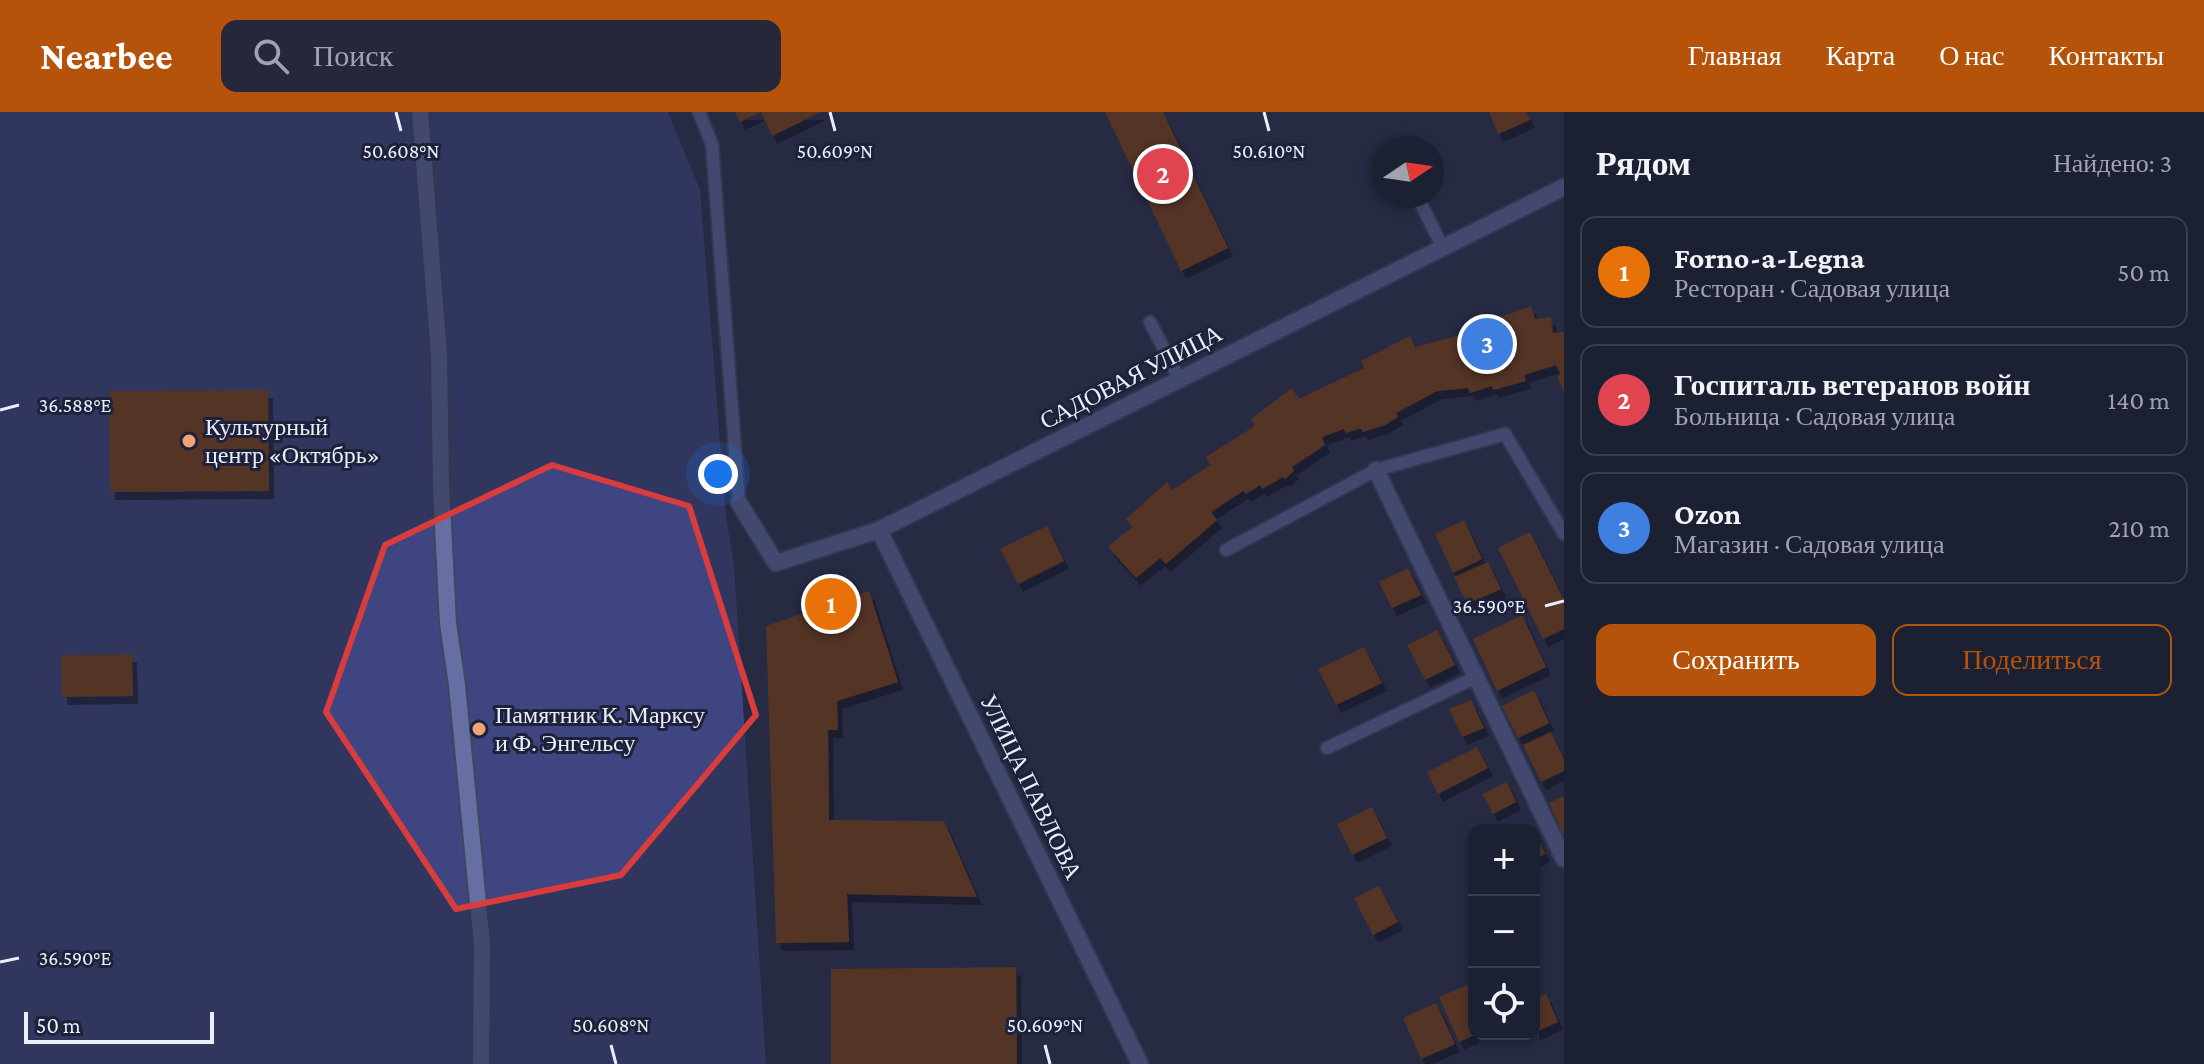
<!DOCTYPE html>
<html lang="ru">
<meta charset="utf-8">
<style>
body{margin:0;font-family:"Crimson Pro",serif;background:#25283b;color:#f1f3f6}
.controls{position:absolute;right:24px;bottom:24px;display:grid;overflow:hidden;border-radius:16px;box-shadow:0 4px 12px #0003}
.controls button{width:72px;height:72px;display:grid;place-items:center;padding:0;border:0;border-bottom:2px solid #3a3e4e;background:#1c2033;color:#f1f3f6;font:40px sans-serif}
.compass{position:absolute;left:1372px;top:24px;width:72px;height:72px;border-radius:50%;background:#1c2033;box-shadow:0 4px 12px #0003;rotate:77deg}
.scale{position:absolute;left:24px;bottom:20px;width:190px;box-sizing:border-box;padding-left:8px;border:4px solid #ebeefc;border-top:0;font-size:22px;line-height:28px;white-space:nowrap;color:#ebeefc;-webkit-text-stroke:6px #1d213a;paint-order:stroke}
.you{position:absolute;left:718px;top:362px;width:28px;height:28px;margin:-20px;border:6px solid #fff;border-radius:50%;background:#1a73e8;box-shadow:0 0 0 12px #1a73e833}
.badge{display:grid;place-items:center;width:52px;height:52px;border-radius:50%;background:#b45309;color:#fff;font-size:26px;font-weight:700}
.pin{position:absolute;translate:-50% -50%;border:4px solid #fff;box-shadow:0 2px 8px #0006}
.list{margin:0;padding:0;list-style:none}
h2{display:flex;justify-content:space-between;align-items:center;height:104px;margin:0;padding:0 32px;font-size:34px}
h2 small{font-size:26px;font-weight:400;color:#a0a3ac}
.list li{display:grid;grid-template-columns:52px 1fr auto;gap:24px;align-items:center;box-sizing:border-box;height:112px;margin:0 16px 16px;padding:0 16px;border:2px solid #3a3e4e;border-radius:16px}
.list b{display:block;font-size:30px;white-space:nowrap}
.list p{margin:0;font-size:26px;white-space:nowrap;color:#a0a3ac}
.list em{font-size:26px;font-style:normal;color:#a0a3ac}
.actions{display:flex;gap:16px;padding:24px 32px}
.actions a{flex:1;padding:18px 0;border:2px solid #b45309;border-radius:16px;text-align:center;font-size:28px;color:#b45309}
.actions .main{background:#b45309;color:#fff}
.icon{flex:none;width:44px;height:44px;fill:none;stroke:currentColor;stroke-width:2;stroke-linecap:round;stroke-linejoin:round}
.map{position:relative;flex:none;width:1564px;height:952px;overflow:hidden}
header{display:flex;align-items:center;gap:48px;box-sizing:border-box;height:112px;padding:0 40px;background:#b45309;color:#fff}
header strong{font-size:38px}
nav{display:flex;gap:44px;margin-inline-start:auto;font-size:28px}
.search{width:560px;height:72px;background:#25283b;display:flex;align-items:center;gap:20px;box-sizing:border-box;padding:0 28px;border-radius:16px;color:#a0a3ac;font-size:30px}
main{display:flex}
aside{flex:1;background:#1c2033}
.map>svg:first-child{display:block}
.green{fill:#3e4580}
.building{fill:#8b3f00;filter:url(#shadow)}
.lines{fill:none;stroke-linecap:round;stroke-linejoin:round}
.service-casing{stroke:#42455e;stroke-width:16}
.pedestrian-casing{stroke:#42455e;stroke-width:20}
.minor-casing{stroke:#42455e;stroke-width:20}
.service{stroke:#666fa3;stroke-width:12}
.pedestrian{stroke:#666fa3;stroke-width:16}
.minor{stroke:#666fa3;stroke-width:16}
.marked{fill:none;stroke:#d83c3d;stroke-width:6;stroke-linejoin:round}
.ticks{fill:none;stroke:#ebeefc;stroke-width:3}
.poi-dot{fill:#efa377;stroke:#1d213a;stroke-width:3}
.labels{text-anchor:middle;stroke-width:6;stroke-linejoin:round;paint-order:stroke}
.street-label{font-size:24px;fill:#ebeefc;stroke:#1d213a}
.poi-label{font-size:24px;fill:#ebeefc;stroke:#1d213a;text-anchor:start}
.ticks-label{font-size:20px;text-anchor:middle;fill:#ebeefc;stroke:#1d213a;stroke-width:6;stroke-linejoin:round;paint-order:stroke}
</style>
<header>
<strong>Nearbee</strong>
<div class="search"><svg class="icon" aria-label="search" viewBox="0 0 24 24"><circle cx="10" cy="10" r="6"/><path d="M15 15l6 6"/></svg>Поиск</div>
<nav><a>Главная</a><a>Карта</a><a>О нас</a><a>Контакты</a></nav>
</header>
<main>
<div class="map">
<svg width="1564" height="952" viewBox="0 0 1564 952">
<defs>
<filter id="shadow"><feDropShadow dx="5" dy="8" stdDeviation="0" flood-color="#0009"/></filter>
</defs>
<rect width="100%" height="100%" fill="#262a44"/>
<!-- green -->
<polygon class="green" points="0,0 668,0 700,78 726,405 734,453 766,952 0,952"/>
<!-- building -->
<g class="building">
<polygon points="735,0 821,0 772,24 761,0 740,10"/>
<polygon points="1105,0 1163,0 1228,136 1181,159"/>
<polygon points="1489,0 1526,0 1530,8 1498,22"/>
<polygon points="1531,194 1535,207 1551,205 1553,221 1564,220 1564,280 1557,264 1561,263 1556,253 1524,263 1526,269 1493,278 1492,274 1470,281 1468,276 1437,279 1396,301 1398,305 1385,313 1363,320 1361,316 1346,321 1344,317 1322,325 1325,333 1292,355 1294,359 1285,367 1283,365 1262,377 1260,373 1246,382 1243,379 1211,400 1217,408 1166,452 1160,446 1136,466 1108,435 1132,415 1126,407 1167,370 1172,378 1210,353 1206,345 1255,314 1251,307 1292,276 1299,287 1364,256 1361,249 1410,224 1415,235 1480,218 1478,213"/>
<polygon points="268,278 269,379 110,380 109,279"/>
<polygon points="1464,408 1482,447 1453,461 1435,422"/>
<polygon points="1047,414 1064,449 1018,472 1000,437"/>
<polygon points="1530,420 1564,488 1564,517 1543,527 1498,436"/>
<polygon points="1488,450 1501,477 1467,492 1454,465"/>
<polygon points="1408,456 1421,483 1392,496 1379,470"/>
<polygon points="869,479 898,570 837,589 838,618 828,618 829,708 944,709 977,785 847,782 849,830 776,831 766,514"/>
<polygon points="1522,503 1546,555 1497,579 1473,527"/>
<polygon points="1437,518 1455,553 1425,568 1407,533"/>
<polygon points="1364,535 1382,571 1336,593 1318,557"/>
<polygon points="132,542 133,584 62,585 61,543"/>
<polygon points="1534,578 1549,611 1518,626 1502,594"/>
<polygon points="1471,588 1484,616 1462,625 1449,597"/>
<polygon points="1551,620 1564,647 1564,659 1541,670 1523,633"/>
<polygon points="1477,635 1488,656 1438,682 1427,660"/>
<polygon points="1507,670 1516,690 1493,702 1482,682"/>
<polygon points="1564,684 1564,725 1549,691"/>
<polygon points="1372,695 1387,726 1352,743 1337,712"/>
<polygon points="1534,718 1545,742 1534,747"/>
<polygon points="1379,774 1398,810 1373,823 1354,786"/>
<polygon points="1016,855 1017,952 831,952 831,857"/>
<polygon points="1472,871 1474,876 1474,923 1459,930 1439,885"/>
<polygon points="1546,882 1558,910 1534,921 1534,887"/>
<polygon points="1436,891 1455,932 1421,947 1403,906"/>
</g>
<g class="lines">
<defs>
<g id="service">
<polyline points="699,0 712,32 739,391"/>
<polyline points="1417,84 1443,136"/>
<polyline points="1150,210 1180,268"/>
<polyline points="1226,438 1376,358 1505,322 1564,422"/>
<polyline points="1327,636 1476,565"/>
</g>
<polyline id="pedestrian" points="420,0 439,243 441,374 448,511 457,573 482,833 481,952"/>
<g id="minor">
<polyline points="1376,358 1564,747"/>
<polyline points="739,391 776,451 879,418 1564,75"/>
<polyline points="879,418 1140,952"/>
</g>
</defs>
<!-- service casing -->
<use href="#service" class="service-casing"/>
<!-- pedestrian casing -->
<use href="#pedestrian" class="pedestrian-casing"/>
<!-- minor casing -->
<use href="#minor" class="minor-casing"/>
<!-- service -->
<use href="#service" class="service"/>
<!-- pedestrian -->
<use href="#pedestrian" class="pedestrian"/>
<!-- minor -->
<use href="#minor" class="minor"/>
</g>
<!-- marked area -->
<path d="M0 0H1564V952H0ZM552,353L689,394L756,603L621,763L456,797L326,600L385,433Z" fill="#262a44" fill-opacity=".55" fill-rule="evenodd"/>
<path class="marked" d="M552,353L689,394L756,603L621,763L456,797L326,600L385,433Z"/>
<!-- ticks -->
<path class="ticks" d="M396,0L401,19M830,0L835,19M1264,0L1269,19M0,298L19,293M1545,494L1564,489M0,850L19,846M611,933L616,952M1045,933L1050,952"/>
<!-- markers -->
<g class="poi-dot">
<circle cx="189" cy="329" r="8"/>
<circle cx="479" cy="617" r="8"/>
</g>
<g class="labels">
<!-- street labels -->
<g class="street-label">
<text transform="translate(1131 265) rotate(-27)" y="8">САДОВАЯ УЛИЦА</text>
<text transform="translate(1031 675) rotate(64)" y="8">УЛИЦА ПАВЛОВА</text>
</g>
<!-- poi labels -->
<g class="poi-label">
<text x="205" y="323">Культурный<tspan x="205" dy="28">центр «Октябрь»</tspan></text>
<text x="495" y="611">Памятник К. Марксу<tspan x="495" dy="28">и Ф. Энгельсу</tspan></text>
</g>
</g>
<g class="ticks-label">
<text x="401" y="46">50.608°N</text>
<text x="835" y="46">50.609°N</text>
<text x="1269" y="46">50.610°N</text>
<text x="75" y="300">36.588°E</text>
<text x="1489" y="501">36.590°E</text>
<text x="75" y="853">36.590°E</text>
<text x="611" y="920">50.608°N</text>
<text x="1045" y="920">50.609°N</text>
</g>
</svg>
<div class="controls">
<button>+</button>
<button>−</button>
<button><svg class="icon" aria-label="locate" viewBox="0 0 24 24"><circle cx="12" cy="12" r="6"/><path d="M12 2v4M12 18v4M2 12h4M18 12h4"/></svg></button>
</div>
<svg class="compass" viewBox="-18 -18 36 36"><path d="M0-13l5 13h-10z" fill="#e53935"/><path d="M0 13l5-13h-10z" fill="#a0a3ac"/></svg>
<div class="scale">50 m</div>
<div class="you"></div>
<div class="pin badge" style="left:831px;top:492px;background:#e8710a">1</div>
<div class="pin badge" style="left:1163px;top:62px;background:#e0444e">2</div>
<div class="pin badge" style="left:1487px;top:232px;background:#3f7fe0">3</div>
</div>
<aside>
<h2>Рядом<small>Найдено: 3</small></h2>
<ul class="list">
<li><span class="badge" style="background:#e8710a">1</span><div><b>Forno-a-Legna</b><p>Ресторан · Садовая улица</p></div><em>50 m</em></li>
<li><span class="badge" style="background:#e0444e">2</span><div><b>Госпиталь ветеранов войн</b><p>Больница · Садовая улица</p></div><em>140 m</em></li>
<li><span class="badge" style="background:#3f7fe0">3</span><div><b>Ozon</b><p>Магазин · Садовая улица</p></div><em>210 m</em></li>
</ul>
<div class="actions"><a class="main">Сохранить</a><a>Поделиться</a></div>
</aside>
</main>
